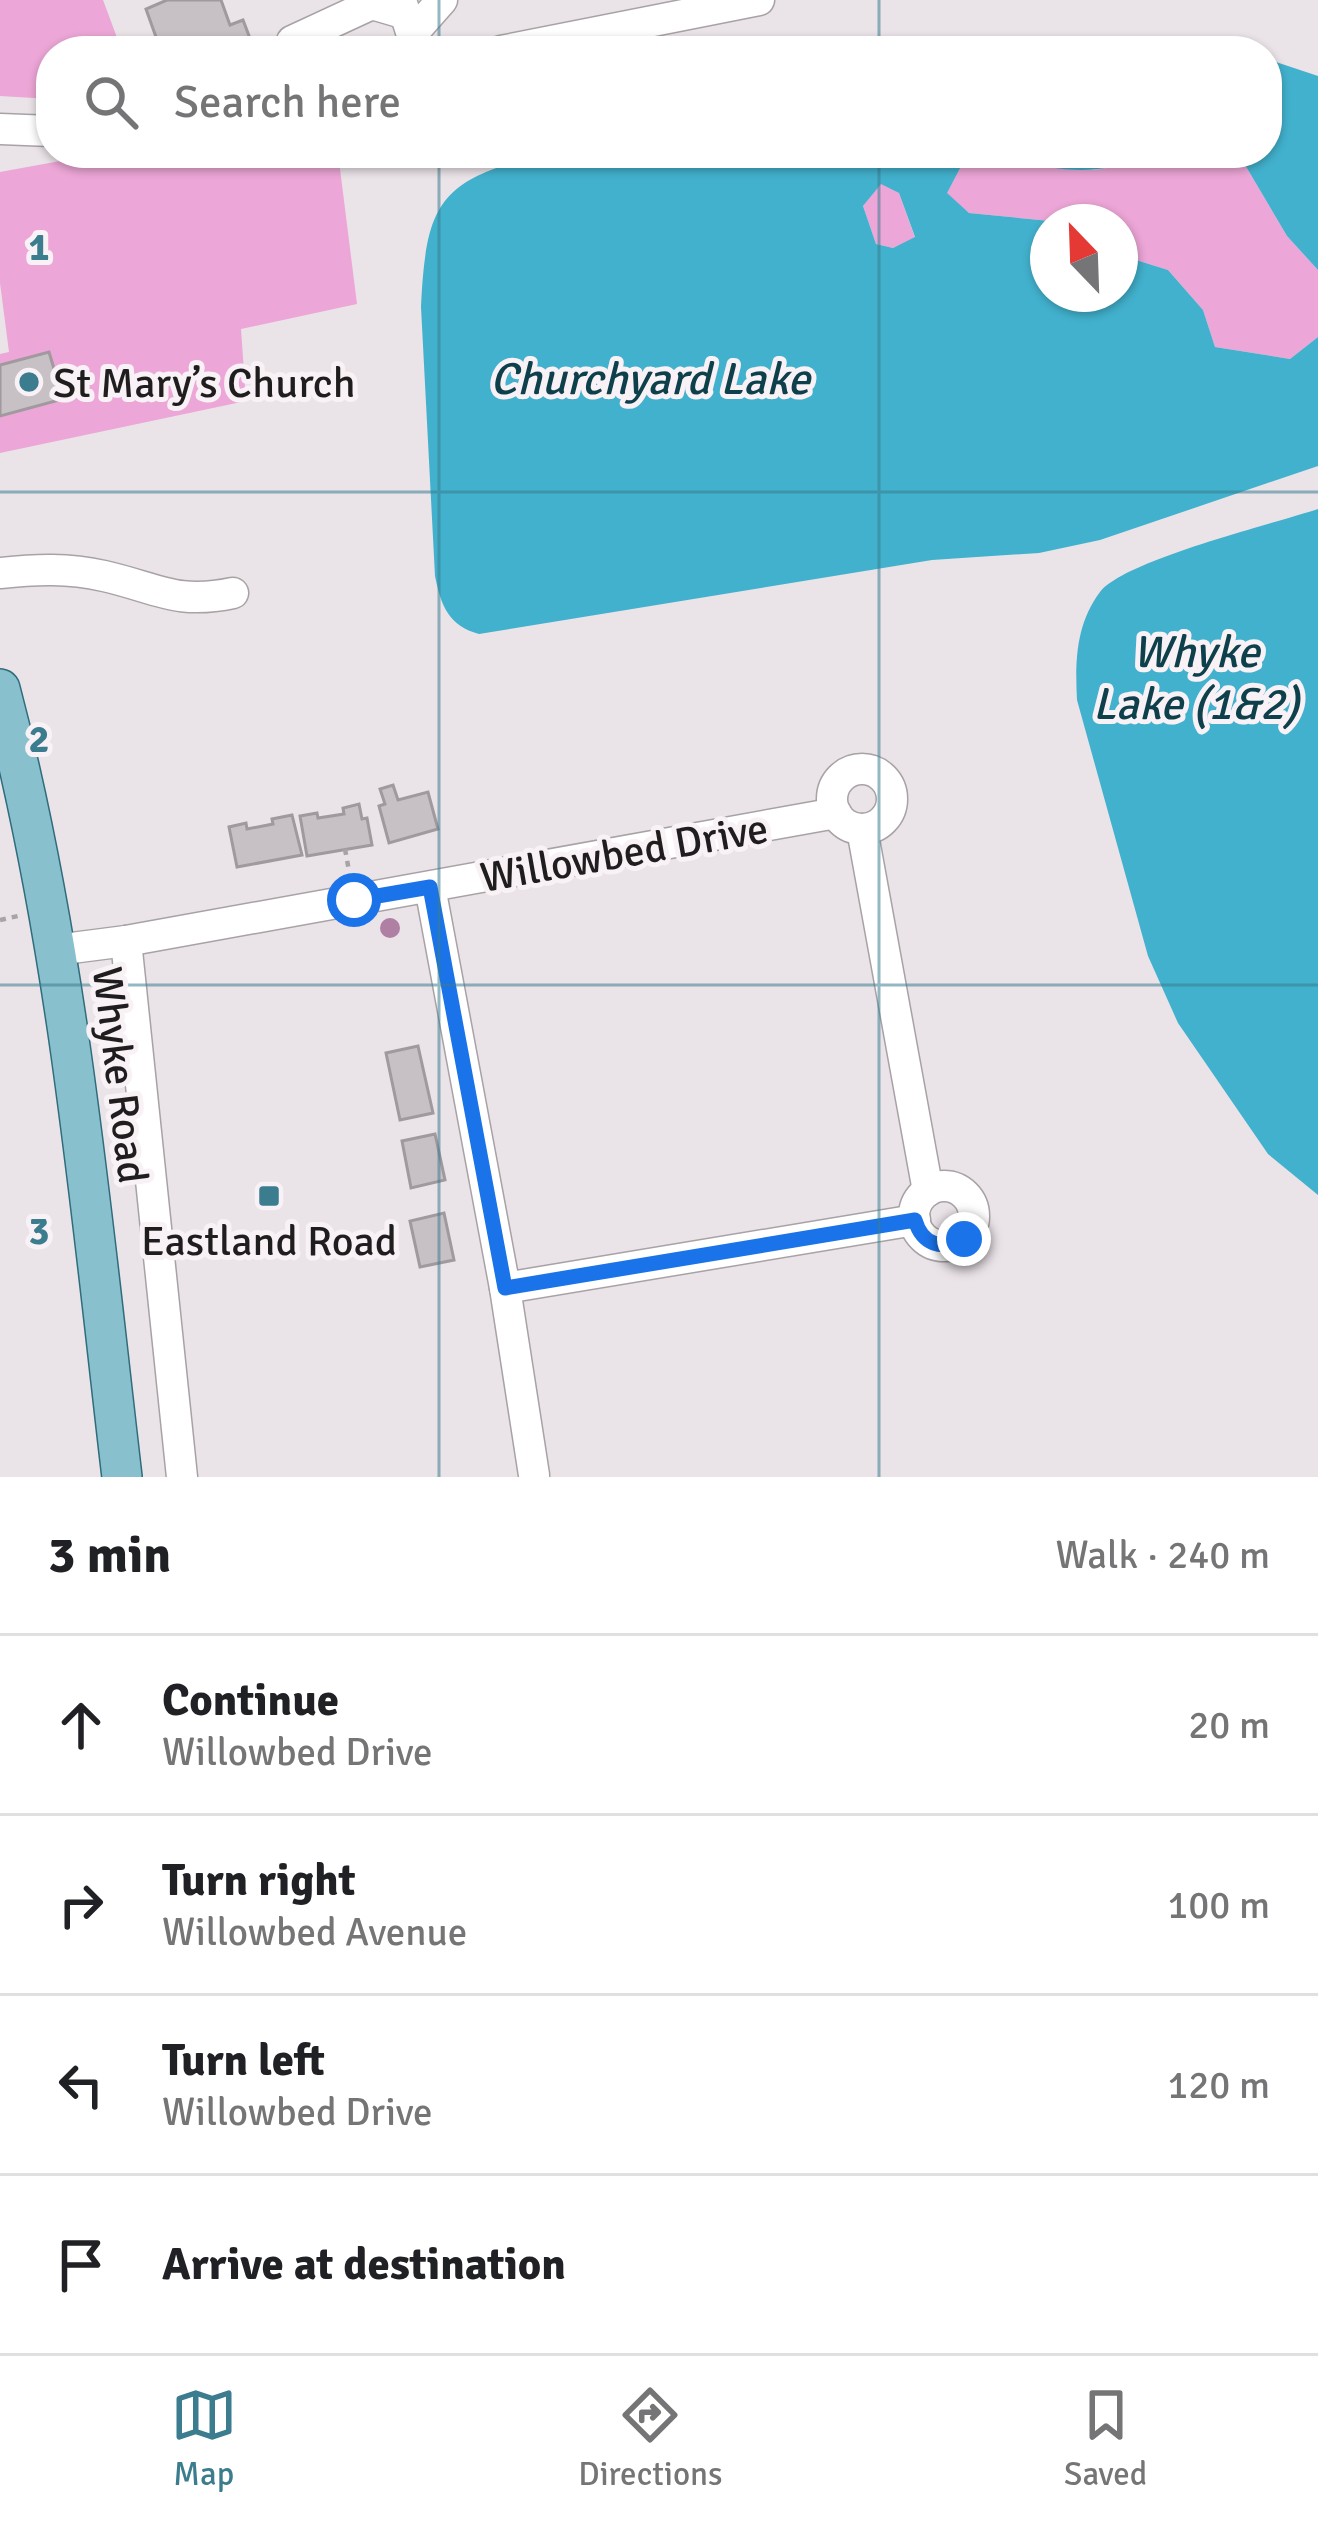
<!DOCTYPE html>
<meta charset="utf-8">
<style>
body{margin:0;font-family:Signika,sans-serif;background:#f6f6f6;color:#202124}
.compass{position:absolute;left:1030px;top:204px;width:108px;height:108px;border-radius:50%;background:#fff;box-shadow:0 3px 9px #0004;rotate:337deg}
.stop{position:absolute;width:36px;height:36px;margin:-27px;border:9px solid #1a73e8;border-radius:50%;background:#fff}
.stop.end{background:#1a73e8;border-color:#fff;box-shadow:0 3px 12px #0008}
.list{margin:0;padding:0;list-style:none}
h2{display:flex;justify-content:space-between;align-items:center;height:156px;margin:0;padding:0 48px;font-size:51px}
h2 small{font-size:39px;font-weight:400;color:#757577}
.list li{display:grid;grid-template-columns:78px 1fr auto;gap:36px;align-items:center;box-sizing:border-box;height:180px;padding:0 48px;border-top:3px solid #e0e0e0}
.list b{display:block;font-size:45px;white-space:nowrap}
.list p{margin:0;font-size:39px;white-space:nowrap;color:#757577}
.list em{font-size:39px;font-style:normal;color:#757577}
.icon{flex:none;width:66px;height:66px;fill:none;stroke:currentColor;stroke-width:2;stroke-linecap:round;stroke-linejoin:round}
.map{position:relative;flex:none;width:1318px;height:1477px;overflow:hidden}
.search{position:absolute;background:#fff;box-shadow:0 3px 9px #0004;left:36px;right:36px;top:36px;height:132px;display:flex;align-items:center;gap:30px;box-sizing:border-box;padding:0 42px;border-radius:48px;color:#757577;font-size:45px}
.sheet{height:876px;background:#fff}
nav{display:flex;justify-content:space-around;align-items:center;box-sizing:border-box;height:168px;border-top:3px solid #e0e0e0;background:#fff;font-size:33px;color:#757577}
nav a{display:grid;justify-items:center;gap:6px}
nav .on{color:#3b7d8f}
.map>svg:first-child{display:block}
.green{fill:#eca6d7}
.water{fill:#42b1cd;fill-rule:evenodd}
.building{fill:#c7c0c5;stroke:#a0999e;stroke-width:3}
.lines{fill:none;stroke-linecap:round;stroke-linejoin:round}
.minor-casing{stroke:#a8a2a6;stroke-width:33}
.major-casing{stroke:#2f6c7c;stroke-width:42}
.path{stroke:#a8a3a7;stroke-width:4.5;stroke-dasharray:6 6;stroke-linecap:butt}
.minor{stroke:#fff;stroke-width:30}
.major{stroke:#88c0ce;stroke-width:39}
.tree{fill:#b07fa4}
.route{stroke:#1a73e8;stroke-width:15}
.grid{fill:none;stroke:#3b7d8f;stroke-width:3;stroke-opacity:0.55}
.poi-dot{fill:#3b7d8f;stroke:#f8f1f5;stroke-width:4.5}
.labels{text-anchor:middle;stroke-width:10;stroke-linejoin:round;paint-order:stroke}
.poi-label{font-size:42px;fill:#1f1d1e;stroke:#f8f1f5;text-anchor:start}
.street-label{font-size:42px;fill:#1f1d1e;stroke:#f8f1f5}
.water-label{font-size:45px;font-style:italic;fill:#0e404b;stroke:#f8f1f5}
.grid-label{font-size:39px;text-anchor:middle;font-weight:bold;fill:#3b7d8f;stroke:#f8f1f5;stroke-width:10;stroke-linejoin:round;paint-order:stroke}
</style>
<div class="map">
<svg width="1318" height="1477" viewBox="0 0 1318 1477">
<rect width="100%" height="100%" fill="#eae3e8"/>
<!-- green -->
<g class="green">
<polygon points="0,0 103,0 122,51 51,51 51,99 0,96"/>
<polygon points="104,153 338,153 357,304 241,329 246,401 0,453 0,354 9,352 0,283 0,172"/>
<path d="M968,153C1035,154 1080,191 1147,153H1238L1287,236L1318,270V337L1290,359L1215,347L1203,310L1168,270L1120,255V222H1060L969,213L946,194Z"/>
<polygon points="881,183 899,193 915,238 893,248 876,244 863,206"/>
</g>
<!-- water -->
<g class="water">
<polygon points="1267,59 1318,76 1318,270 1287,236 1238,153 1267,153"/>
<path d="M546,153H968L947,193L969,213L1060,222H1048V294H1120V255L1168,270L1203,310L1215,347L1290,359L1318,337V466L1100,540L1039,553L932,560L479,634C449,626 441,606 435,576L421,307C426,198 442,180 546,153ZM881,184L899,193L915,237L893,248L876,244L863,206Z"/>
<path d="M977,153H1147C1091,185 1037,164 977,153Z"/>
<path d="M1318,509V1195L1268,1154L1178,1023L1148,956L1077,700C1075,661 1076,624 1100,592C1125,560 1273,524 1318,509Z"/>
</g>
<!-- building -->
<g class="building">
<polygon points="167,0 221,0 230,25 243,20 254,49 161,51 146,9"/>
<polygon points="49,352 63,399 0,416 0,365"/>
<polygon points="393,785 398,800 428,792 438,829 389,843 379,806 385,804 380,789"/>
<polygon points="359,804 362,819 367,818 372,845 307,856 300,816 317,813 318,818 344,814 343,808"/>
<polygon points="292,815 302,855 237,867 229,827 246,823 247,829 273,824 272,819"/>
<polygon points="418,1046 433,1113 400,1120 386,1053"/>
<polygon points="435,1134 445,1180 411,1188 402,1141"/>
<polygon points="444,1213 454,1260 420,1267 410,1221"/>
</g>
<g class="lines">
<defs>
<g id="minor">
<polyline points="401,0 417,51"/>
<polyline points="412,34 442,0"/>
<polyline points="294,51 292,41 372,4 406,14"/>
<polyline points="501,51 759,0"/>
<polyline points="0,129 51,131"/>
<path d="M0,573C37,569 68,568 104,576C157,588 176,605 233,593"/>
<circle cx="862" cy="799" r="30"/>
<polyline points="862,829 928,1191"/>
<polyline points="430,887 505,1288 534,1475"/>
<polyline points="126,941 182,1477"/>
<polyline points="56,950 126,941 836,813"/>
<circle cx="944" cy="1216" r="30"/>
<polyline points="505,1288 915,1220"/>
</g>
<path id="major" d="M0,689C68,947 91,1213 122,1477"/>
</defs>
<!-- minor casing -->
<use href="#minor" class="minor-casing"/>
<!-- major casing -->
<use href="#major" class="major-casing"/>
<!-- path -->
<g class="path">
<polyline points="345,849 349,871"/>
<polyline points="0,920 18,916"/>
</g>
<!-- minor -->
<use href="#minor" class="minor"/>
<!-- major -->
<use href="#major" class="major"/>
</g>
<!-- trees -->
<circle class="tree" cx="390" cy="928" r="10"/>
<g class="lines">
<!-- route -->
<path class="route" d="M354,900L430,887L505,1288L915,1220C922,1244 941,1251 964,1239"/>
</g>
<!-- grid -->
<path class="grid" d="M439,0V51M879,0V51M439,153V1477M879,153V1477M0,492H1318M0,985H1318"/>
<!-- markers -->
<g class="poi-dot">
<circle cx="29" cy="382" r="12"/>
<rect x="257" y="1184" width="24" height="24" rx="6"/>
</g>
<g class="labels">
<!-- poi labels -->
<g class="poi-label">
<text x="53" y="397">St Mary’s Church</text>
<text x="269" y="1255" text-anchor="middle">Eastland Road</text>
</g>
<!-- street labels -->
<g class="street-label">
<text transform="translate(624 852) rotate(-10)" y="15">Willowbed Drive</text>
<text transform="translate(121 1075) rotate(83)" y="15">Whyke Road</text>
</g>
<!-- water labels -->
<g class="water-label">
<text x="650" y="394">Churchyard Lake</text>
<text x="1196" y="667">Whyke<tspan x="1196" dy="52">Lake (1&amp;2)</tspan></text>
</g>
</g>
<g class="grid-label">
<text x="39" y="260">1</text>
<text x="39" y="752">2</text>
<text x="39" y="1244">3</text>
</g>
</svg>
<svg class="compass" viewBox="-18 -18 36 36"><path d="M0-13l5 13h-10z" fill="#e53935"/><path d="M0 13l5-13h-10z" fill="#757577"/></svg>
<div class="stop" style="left:354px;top:900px"></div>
<div class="stop end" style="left:964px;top:1239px"></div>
<div class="search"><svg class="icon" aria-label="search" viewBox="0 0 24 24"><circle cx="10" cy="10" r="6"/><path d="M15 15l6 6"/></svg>Search here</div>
</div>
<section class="sheet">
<h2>3 min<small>Walk · 240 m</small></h2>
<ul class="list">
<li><svg class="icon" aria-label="ahead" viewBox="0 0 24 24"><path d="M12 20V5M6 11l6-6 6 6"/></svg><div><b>Continue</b><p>Willowbed Drive</p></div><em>20 m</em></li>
<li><svg class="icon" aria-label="right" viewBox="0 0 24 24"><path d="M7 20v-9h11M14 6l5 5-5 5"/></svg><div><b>Turn right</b><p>Willowbed Avenue</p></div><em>100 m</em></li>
<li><svg class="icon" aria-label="left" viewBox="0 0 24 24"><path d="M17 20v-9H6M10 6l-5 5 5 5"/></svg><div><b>Turn left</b><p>Willowbed Drive</p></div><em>120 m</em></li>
<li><svg class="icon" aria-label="arrive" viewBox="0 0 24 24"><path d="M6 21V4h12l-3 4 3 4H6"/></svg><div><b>Arrive at destination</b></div></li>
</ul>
</section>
<nav>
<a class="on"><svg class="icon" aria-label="map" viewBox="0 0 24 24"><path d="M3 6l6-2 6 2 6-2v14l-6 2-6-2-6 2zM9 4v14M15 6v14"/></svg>Map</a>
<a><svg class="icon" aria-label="directions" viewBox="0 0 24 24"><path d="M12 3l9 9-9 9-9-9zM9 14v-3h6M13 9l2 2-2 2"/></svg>Directions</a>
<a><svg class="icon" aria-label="saved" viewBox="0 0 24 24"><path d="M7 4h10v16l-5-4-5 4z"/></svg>Saved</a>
</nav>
